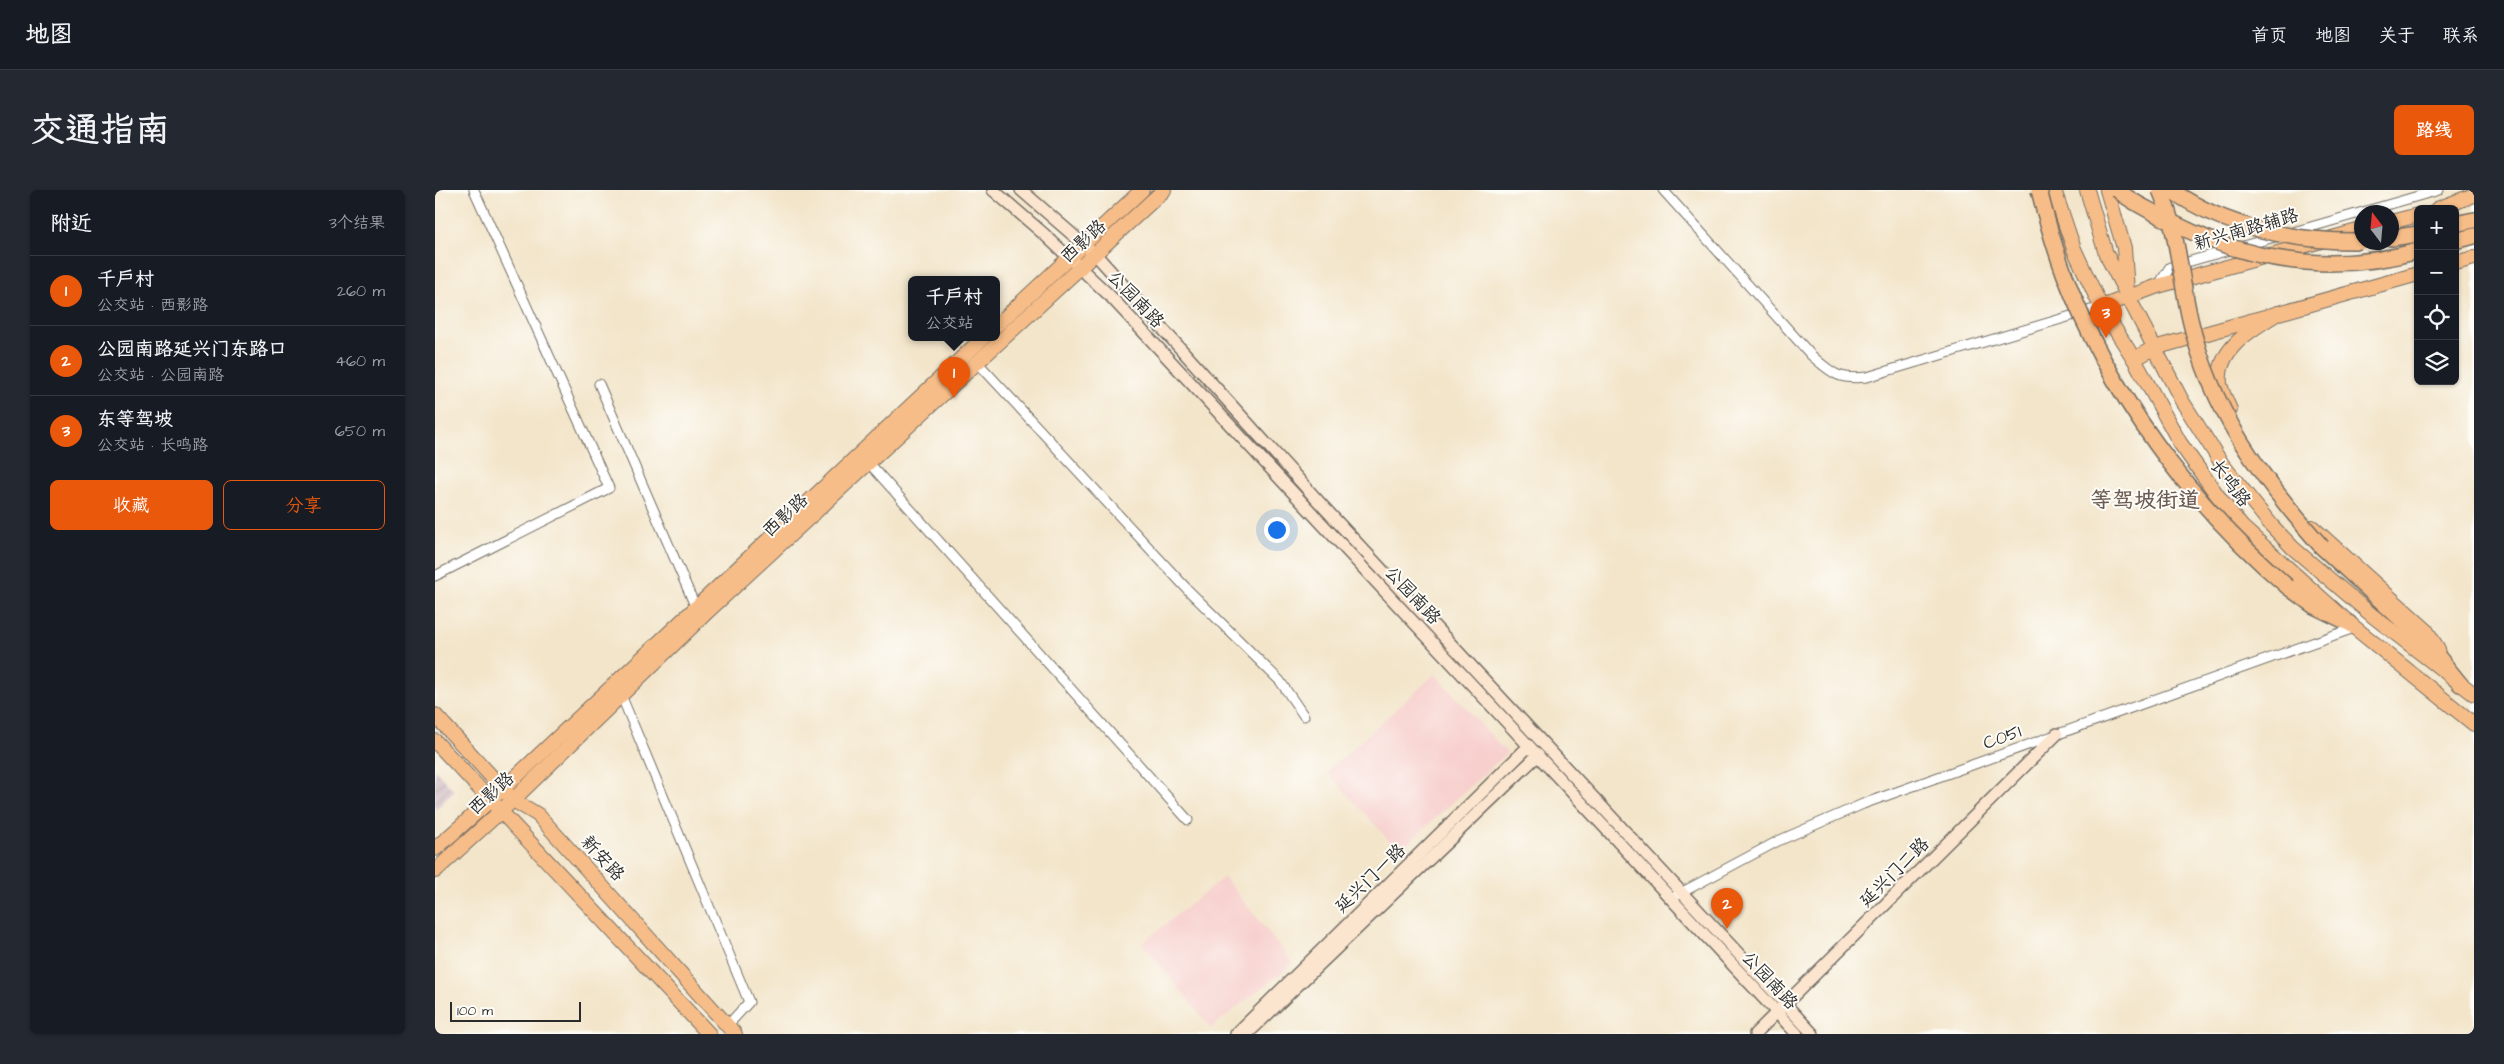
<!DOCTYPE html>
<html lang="zh">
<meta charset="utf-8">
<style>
body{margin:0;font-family:"Architects Daughter","LXGW WenKai TC",sans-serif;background:#242831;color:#f1f3f6}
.controls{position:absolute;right:15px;top:15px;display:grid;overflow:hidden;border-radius:8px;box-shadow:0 1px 4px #0004}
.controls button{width:45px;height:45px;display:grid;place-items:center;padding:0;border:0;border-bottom:1px solid #363941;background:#171b24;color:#f1f3f6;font:25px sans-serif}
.compass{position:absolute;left:1919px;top:15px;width:45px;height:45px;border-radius:50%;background:#171b24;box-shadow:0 1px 4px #0004;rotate:344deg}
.scale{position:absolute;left:15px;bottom:12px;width:131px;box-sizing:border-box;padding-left:5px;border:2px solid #2b2b2b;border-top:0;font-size:14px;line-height:18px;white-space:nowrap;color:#2b2b2b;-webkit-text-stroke:4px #fdfcf7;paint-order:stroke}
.you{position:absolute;left:841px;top:339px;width:18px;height:18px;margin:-12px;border:4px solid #fff;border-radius:50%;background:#1a73e8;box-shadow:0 0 0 8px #1a73e833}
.badge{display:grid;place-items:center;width:32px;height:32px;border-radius:50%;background:#ea580c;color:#fff;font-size:16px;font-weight:700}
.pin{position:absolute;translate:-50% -41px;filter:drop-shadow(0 1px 2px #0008)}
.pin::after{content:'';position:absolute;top:26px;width:18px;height:15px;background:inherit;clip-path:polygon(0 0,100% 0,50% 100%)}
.popup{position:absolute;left:473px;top:86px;width:92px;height:65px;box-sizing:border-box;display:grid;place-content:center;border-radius:8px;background:#171b24;filter:drop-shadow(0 1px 4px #0005);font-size:16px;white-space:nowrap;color:#9ea1a6}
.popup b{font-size:19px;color:#f1f3f6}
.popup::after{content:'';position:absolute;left:50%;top:100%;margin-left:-10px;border:10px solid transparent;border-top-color:#171b24}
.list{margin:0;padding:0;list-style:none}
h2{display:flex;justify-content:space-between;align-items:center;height:65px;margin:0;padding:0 20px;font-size:21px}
h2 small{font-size:16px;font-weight:400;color:#9ea1a6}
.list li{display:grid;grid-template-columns:32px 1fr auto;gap:15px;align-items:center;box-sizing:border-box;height:70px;padding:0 20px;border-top:1px solid #363941}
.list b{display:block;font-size:19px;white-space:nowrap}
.list p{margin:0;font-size:16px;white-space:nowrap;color:#9ea1a6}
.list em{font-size:16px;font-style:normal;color:#9ea1a6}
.actions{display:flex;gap:10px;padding:15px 20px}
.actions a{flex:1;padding:11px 0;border:1px solid #ea580c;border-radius:8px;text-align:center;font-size:18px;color:#ea580c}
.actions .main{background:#ea580c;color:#fff}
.icon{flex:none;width:28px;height:28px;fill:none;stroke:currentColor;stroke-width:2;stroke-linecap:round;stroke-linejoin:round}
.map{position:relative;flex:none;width:2039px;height:844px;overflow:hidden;border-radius:8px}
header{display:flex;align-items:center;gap:30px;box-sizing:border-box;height:70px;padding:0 25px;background:#171b24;border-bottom:1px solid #363941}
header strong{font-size:24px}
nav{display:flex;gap:28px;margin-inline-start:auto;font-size:18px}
.intro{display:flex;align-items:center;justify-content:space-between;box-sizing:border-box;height:120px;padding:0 30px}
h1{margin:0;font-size:35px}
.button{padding:12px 22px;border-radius:8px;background:#ea580c;color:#fff;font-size:18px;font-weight:700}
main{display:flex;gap:30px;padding:0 30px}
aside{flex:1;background:#171b24;border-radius:8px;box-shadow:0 1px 4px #0004}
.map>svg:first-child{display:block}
.built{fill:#f7d0ce}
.industrial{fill:url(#industrial-furrows)}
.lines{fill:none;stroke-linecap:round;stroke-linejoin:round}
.street-casing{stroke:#716c63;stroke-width:11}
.secondary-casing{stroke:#716c63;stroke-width:14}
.primary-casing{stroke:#716c63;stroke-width:16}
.highway-casing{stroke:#716c63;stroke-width:18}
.street{stroke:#fff;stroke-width:9}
.secondary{stroke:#fce5cf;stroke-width:11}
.primary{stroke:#f7bd88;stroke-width:14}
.highway{stroke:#f7bd88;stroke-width:15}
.highway-bridge-casing{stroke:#716c63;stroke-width:18;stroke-linecap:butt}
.highway-bridge{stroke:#f7bd88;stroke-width:15}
.labels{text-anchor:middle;stroke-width:4;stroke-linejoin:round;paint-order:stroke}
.street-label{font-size:18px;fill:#2b2b2b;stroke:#fdfcf7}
.district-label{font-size:22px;font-weight:bold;fill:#6c5c53;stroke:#fdfcf7}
</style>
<header>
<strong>地图</strong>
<nav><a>首页</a><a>地图</a><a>关于</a><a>联系</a></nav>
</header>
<div class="intro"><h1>交通指南</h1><a class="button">路线</a></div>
<main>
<aside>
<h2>附近<small>3个结果</small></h2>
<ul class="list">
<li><span class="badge">1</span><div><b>千户村</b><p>公交站 · 西影路</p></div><em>260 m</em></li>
<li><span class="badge">2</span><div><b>公园南路延兴门东路口</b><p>公交站 · 公园南路</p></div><em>460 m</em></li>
<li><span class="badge">3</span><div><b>东等驾坡</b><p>公交站 · 长鸣路</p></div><em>650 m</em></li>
</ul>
<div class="actions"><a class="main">收藏</a><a>分享</a></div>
</aside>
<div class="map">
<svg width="2039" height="844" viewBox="0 0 2039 844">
<defs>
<pattern id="industrial-furrows" width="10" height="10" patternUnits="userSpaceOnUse" patternTransform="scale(1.25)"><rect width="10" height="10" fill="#d2bec4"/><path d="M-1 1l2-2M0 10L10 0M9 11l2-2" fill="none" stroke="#b4a3a9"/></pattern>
</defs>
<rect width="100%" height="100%" fill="#fdfcf7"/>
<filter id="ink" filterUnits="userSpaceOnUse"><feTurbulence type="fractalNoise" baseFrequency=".02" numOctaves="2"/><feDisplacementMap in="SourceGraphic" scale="10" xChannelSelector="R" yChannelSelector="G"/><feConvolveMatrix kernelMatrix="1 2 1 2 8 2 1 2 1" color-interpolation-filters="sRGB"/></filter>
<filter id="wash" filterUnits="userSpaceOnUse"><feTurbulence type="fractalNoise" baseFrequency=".0096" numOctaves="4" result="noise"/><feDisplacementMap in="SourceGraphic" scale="20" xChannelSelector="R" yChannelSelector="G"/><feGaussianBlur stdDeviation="1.12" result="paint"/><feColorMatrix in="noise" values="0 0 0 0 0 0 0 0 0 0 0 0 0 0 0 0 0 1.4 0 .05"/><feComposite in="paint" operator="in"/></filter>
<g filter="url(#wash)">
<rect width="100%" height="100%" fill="#f3e5ca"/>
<!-- built -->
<g class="built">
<polygon points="1000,484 1072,563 964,661 892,582"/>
<polygon points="789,687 858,773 776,838 707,753"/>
</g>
<!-- industrial -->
<polygon class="industrial" points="0,580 19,601 0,620"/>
</g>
<g filter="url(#ink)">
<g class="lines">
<defs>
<g id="street">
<path d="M1228,0L1376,165C1398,184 1403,190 1432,187L1666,117"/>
<polyline points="1855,43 2004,0"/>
<polyline points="1723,96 1735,77 1843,46"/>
<polyline points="543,173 753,400 845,491 869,526"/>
<polyline points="164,194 261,418"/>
<polyline points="434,273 753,630"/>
<polyline points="0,386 174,298 39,0"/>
<polyline points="186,505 314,812 292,836"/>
<polyline points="1242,705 1343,651 1428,614 1919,438"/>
</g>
<g id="secondary">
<polyline points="558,0 610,45 675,106 1362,844"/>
<polyline points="586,0 661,65 884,312 1378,844"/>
<polyline points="801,844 1094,556"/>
<polyline points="812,844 1103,565"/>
<polyline points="1320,844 1622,544"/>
</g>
<g id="primary">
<polyline points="1619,0 1639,59 1666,117 1699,169 1745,253 1785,309 1807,337 1914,433 2039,534"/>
<polyline points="1652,0 1671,64 1747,211 1787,274 1837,336 1858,358 1939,427 2039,504"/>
<polyline points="1672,0 1689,58 1692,102"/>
<polyline points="2002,19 2039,5"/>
<polyline points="1956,32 1983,25"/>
<polyline points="2020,73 2039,68"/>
<polyline points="1666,117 1723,96 1926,40"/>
<polyline points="562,135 707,0"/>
<polyline points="1699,169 1719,158 1983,84"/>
<path d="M1795,220C1792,212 1787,203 1785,194C1781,159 1817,139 1843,123"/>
<polyline points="1877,337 1991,440 2003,459"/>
<polyline points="0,525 78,610 103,625 300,844"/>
<polyline points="0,551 274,844"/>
<polyline points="0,659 68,599 549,147"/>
<polyline points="0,681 78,610 274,420 729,0"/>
</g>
<g id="highway">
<polyline points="2020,34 2039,30"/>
<polyline points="1956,48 1983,44"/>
<polyline points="2020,51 2039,46"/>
<polyline points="1887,357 1993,454 2025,494"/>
<polyline points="1853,397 1879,416 1914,433"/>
</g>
</defs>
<!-- street casing -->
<use href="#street" class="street-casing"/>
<!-- secondary casing -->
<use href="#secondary" class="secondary-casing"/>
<!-- primary casing -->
<use href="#primary" class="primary-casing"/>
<!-- highway casing -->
<use href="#highway" class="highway-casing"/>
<!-- street -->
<use href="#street" class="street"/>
<!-- secondary -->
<use href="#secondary" class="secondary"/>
<!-- primary -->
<use href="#primary" class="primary"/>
<!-- highway -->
<use href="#highway" class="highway"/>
<defs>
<g id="highway-bridge">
<path d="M1604,0C1611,28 1619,56 1629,83C1673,202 1756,315 1853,397"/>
<path d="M1683,0C1694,11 1711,18 1725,26C1806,71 1892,86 1983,61"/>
<path d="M1725,0C1743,41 1745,86 1755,129C1776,221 1826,288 1887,357"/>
<path d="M1736,0C1790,38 1862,52 1926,51"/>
</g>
</defs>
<!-- highway-bridge casing -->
<use href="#highway-bridge" class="highway-bridge-casing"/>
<!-- highway-bridge -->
<use href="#highway-bridge" class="highway-bridge"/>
</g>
</g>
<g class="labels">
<!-- street labels -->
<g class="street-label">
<text transform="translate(1811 39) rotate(-16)" y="6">新兴南路辅路</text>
<text transform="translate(648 51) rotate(-43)" y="6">西影路</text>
<text transform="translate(701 109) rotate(46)" y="6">公园南路</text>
<text transform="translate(1796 293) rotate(53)" y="6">长鸣路</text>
<text transform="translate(350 325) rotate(-43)" y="6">西影路</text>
<text transform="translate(978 405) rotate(47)" y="6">公园南路</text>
<text transform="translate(1567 547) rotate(-20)" y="6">C051</text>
<text transform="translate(56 603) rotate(-42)" y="6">西影路</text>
<text transform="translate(168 668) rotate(47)" y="6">新安路</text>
<text transform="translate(1459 682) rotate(-45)" y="6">延兴门二路</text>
<text transform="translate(935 688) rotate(-44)" y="6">延兴门一路</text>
<text transform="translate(1335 790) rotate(47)" y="6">公园南路</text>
</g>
<!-- district labels -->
<g class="district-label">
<text x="1710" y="317">等驾坡街道</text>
</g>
</g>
</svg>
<div class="controls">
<button>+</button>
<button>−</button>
<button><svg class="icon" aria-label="locate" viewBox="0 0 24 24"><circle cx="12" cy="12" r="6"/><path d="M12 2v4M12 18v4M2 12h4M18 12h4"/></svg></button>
<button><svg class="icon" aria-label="layers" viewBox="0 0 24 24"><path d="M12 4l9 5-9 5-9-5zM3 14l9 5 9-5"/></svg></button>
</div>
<svg class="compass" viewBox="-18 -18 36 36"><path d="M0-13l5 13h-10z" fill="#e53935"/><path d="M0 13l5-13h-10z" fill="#9ea1a6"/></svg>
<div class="scale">100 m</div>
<div class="you"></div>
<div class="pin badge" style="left:519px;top:208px">1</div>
<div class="popup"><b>千户村</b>公交站</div>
<div class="pin badge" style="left:1292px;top:739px">2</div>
<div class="pin badge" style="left:1671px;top:148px">3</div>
</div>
</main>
